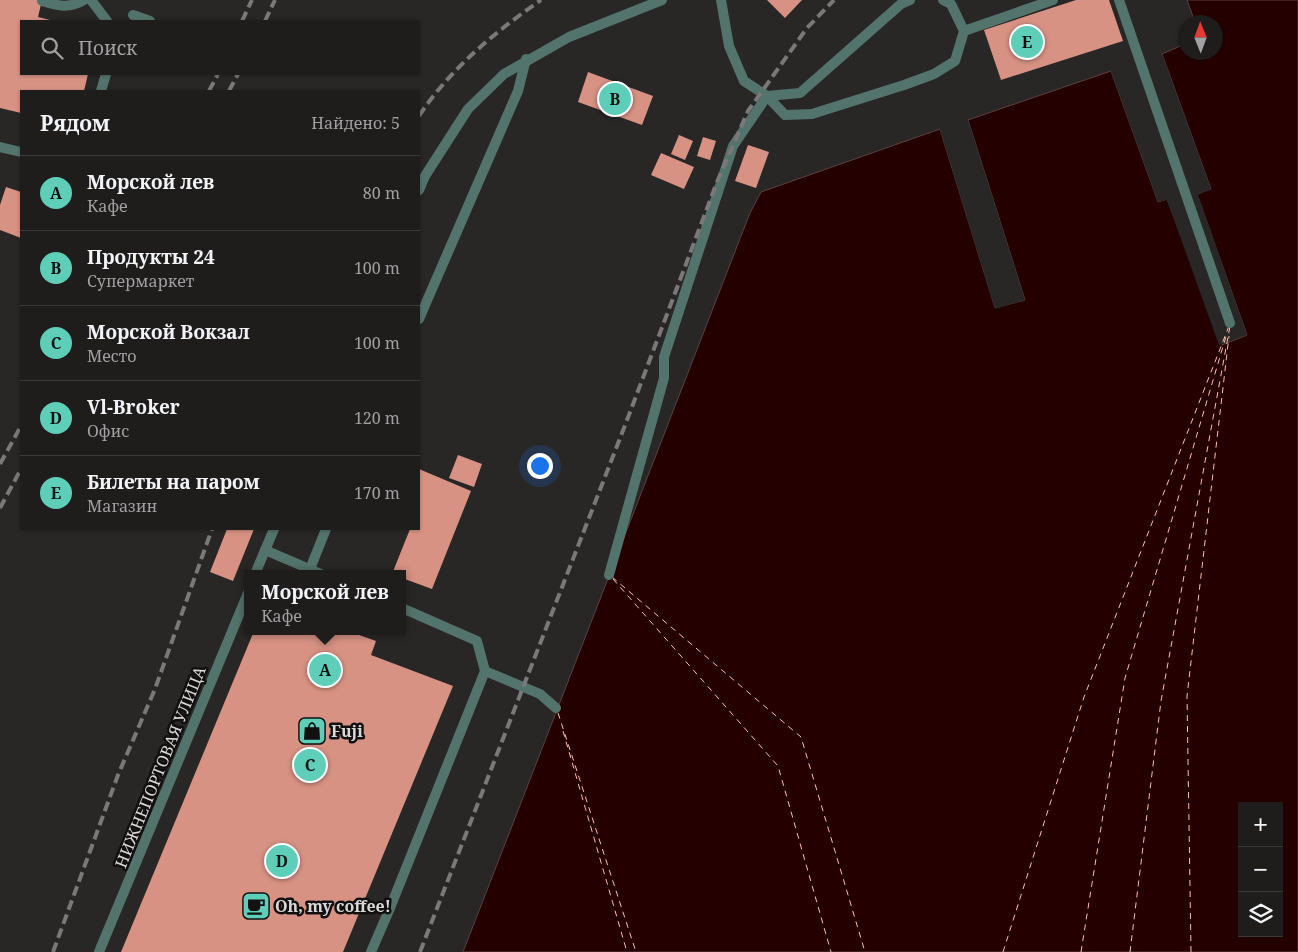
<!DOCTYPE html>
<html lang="ru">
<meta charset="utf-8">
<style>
body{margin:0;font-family:"Noto Serif",serif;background:#2c2929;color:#f1f3f6}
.controls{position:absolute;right:15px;bottom:15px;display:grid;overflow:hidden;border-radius:0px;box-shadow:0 1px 4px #0004}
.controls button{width:45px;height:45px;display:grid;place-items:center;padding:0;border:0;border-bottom:1px solid #3c3a3b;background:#1f1c1c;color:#f1f3f6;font:25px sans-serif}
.compass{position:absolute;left:1178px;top:15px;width:45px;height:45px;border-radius:50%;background:#1f1c1c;box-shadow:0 1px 4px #0004;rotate:359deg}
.you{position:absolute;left:539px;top:465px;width:18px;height:18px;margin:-12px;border:4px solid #fff;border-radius:50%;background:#1a73e8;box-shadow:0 0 0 8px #1a73e833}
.badge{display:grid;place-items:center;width:32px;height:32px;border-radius:50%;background:#5eceb8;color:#111;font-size:16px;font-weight:700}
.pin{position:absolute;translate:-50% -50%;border:2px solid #fff;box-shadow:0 1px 5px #0006}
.popup{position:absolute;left:244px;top:570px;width:162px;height:65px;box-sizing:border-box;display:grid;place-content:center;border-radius:0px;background:#1f1c1c;filter:drop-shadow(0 1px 4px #0005);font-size:16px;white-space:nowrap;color:#a1a1a3}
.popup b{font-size:19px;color:#f1f3f6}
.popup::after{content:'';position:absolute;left:50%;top:100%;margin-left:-10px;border:10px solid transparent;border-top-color:#1f1c1c}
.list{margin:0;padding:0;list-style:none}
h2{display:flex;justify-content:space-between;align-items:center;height:65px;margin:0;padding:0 20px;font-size:21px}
h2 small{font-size:16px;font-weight:400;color:#a1a1a3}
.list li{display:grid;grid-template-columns:32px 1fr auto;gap:15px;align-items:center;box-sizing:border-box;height:75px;padding:0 20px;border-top:1px solid #3c3a3b}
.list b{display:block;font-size:19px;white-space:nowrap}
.list p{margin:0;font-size:16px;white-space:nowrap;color:#a1a1a3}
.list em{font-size:16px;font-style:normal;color:#a1a1a3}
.icon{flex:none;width:28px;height:28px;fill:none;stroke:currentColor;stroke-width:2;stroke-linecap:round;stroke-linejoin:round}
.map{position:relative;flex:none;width:1298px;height:952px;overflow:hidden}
.search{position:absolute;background:#1f1c1c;box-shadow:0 1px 4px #0004;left:20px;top:20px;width:400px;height:55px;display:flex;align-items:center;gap:12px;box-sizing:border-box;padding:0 18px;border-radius:0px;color:#a1a1a3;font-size:19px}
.panel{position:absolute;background:#1f1c1c;box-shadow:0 1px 4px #0004;left:20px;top:90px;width:400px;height:440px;border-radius:0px}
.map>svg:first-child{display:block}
.water{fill:#250000;stroke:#5b4141;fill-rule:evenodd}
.pier{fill:#292626}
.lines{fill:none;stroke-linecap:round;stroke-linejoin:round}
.ferry{stroke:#fcc1b4;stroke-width:1;stroke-dasharray:6 5;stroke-linecap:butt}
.building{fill:#d89284}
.service{stroke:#53746c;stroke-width:10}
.minor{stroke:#53746c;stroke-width:10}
.tertiary{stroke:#53746c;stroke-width:10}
.rail{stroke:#7a7878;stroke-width:4;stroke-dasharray:10 5;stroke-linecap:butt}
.labels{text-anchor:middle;stroke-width:5;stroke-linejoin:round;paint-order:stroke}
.poi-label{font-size:16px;font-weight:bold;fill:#dad8d8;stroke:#11100f;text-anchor:start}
.street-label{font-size:16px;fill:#dad8d8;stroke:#11100f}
</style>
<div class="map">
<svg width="1298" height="952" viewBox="0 0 1298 952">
<rect width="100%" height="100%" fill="#292626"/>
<!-- water -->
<path class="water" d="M1187,0H1298V952H463L750,213L761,192L940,129L995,308L1025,300L968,120L1111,71L1158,202L1167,199L1222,345L1247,335L1197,194L1211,189L1162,54L1185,44L1186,52H1216V22H1195ZM1242,806H1279V933H1242Z"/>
<!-- pier -->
<g class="pier">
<polygon points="1160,54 1162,54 1211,189 1198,195 1247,335 1219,345 1167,200 1158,202 1111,71 1114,71 1160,199 1167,197 1169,198 1223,342 1244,334 1195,195 1196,192 1207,188"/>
<polygon points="968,120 1025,300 995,309 940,129 942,128 997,306 1022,298 965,121"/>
</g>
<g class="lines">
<!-- ferry -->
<g class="ferry">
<polyline points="612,577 801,737 865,952"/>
<polyline points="613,579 778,766 831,952"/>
<polyline points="558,713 636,952"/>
<polyline points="563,731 627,952"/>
<polyline points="1003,952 1084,697 1229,326"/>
<polyline points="1081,952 1125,678 1227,333"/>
<polyline points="1130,952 1161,701 1230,326"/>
<polyline points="1191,952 1187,696 1229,336"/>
</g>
</g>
<!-- building -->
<g class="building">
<polygon points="0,0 42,0 38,17 54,21 21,21 21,74 88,74 84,91 21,91 21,113 0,108"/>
<polygon points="767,0 802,0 785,18"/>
<polygon points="1076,0 1109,0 1123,41 1001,80 984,30"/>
<polygon points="588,72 653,96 642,125 578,102"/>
<polygon points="679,135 693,141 685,160 671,154"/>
<polygon points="703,137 716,141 710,160 697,156"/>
<polygon points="748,145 769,152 756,188 735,181"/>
<polygon points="661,153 694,167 684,189 651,175"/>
<polygon points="6,187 21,192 21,238 0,230 0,205"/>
<polygon points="458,455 482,464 474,487 449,478"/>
<polygon points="419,469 471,491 432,589 402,578 402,574 392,574 410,529 419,529"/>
<polygon points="227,529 254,529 233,581 210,572"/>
<polygon points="254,631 348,631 376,641 371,655 453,686 343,952 121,952"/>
</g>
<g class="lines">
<!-- service -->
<g class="service">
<polyline points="91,0 107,21"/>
<polyline points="1119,0 1230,323"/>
<path d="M42,1C58,6 69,9 84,0"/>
<polyline points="133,15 150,21"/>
<polyline points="964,31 1053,0"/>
<polyline points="101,91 106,74"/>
<polyline points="0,147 21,152"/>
<polyline points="419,319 518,91 526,59"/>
<polyline points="310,569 326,529"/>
<polyline points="609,575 664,378 664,357 733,146 767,96"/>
<polyline points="371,952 390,908"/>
</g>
<!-- minor -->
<g class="minor">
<polyline points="419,190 425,176 468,109 504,74 569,37 662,0"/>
<polyline points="265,550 321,574"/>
<polyline points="255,574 274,529"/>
<polyline points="485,671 540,694 556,708"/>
<polyline points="390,908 485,671 477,641 402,608"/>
<polyline points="99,952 248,593"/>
</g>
<!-- tertiary -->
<g class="tertiary">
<polyline points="721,0 729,46 744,81 767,96 785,115 812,114 904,85 934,74 955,61 964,31 951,4 943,0"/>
<polyline points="767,96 800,93 901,4 910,0"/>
</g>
<!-- rail -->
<g class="rail">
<polyline points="242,21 252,0"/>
<polyline points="265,21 275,0"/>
<polyline points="209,91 218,74"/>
<polyline points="229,91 238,74"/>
<path d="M419,116C449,70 496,31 541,0"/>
<polyline points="0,464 21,426"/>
<polyline points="0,508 21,469"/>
<polyline points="53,952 118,775 155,689 212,529"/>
<polyline points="420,952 624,428 717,182 748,111 807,28 834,0"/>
</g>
</g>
<!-- icons -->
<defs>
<symbol id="shop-square" viewBox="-11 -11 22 22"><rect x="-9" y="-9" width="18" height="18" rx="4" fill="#5eceb8" stroke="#11100f"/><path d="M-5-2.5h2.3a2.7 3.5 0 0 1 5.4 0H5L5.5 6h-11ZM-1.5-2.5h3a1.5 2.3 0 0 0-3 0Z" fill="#111"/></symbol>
<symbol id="cafe-square" viewBox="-11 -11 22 22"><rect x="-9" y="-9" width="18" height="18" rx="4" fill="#5eceb8" stroke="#11100f"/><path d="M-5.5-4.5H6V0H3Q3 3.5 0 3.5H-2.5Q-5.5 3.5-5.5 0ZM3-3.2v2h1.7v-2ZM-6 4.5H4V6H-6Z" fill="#111"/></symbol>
</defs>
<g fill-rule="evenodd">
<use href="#shop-square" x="296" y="715" width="32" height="32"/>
<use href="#cafe-square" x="240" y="890" width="32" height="32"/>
</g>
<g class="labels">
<!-- poi labels -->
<g class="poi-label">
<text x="331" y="737">Fuji</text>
<text x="275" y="912">Oh, my coffee!</text>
</g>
<!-- street labels -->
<g class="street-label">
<text transform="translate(160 767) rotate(-68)" y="6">НИЖНЕПОРТОВАЯ УЛИЦА</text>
</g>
</g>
</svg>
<div class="controls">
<button>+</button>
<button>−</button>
<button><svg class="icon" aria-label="layers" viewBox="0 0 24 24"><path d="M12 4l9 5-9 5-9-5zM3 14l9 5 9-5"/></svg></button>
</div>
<svg class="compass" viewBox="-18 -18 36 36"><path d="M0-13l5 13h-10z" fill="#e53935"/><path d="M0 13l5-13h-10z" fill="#a1a1a3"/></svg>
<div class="you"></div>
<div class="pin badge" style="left:325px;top:670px">A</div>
<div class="popup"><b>Морской лев</b>Кафе</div>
<div class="pin badge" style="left:615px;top:99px">B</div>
<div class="pin badge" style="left:310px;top:765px">C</div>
<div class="pin badge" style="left:282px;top:861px">D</div>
<div class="pin badge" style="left:1027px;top:42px">E</div>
<div class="search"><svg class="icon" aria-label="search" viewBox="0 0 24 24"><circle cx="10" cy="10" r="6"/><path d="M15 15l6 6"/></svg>Поиск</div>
<section class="panel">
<h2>Рядом<small>Найдено: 5</small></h2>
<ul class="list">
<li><span class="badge">A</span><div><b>Морской лев</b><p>Кафе</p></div><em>80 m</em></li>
<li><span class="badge">B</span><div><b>Продукты 24</b><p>Супермаркет</p></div><em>100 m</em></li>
<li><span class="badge">C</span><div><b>Морской Вокзал</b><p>Место</p></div><em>100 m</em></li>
<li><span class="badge">D</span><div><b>Vl-Broker</b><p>Офис</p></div><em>120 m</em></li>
<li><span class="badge">E</span><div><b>Билеты на паром</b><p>Магазин</p></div><em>170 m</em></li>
</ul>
</section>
</div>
